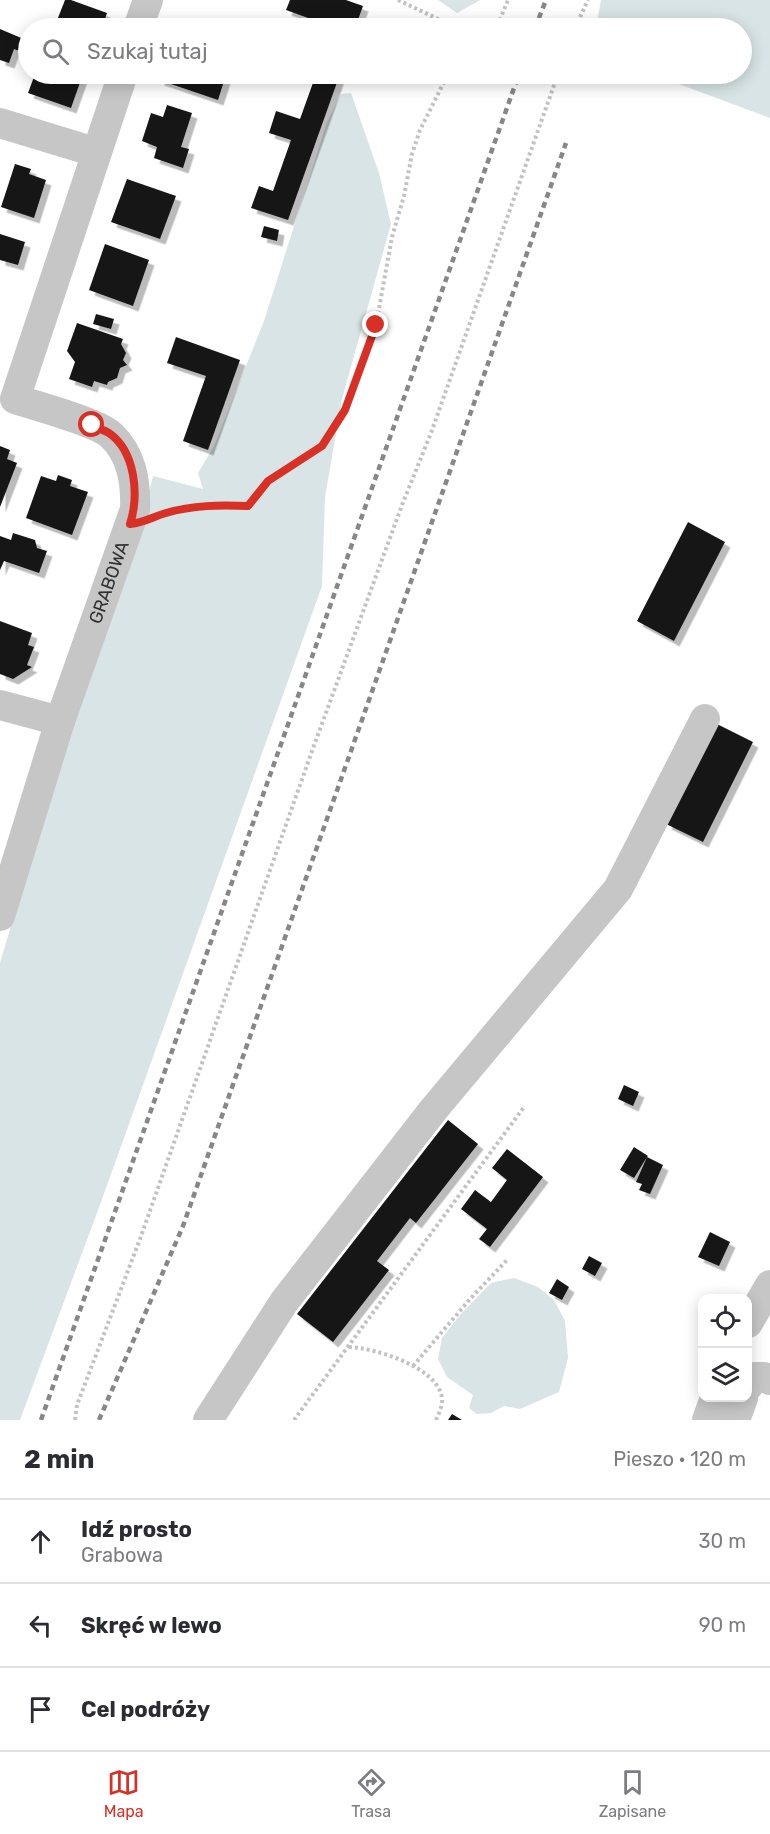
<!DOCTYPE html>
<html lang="pl">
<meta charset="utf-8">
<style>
body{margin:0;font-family:Rubik,sans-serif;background:#f7f7f7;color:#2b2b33}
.controls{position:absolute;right:18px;bottom:18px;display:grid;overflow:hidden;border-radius:12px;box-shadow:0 3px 15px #0003}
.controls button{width:54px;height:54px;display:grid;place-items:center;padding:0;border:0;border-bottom:2px solid #e1e1e2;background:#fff;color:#2b2b33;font:30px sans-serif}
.stop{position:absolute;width:18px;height:18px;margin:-14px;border:4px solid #d93025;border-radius:50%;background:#fff}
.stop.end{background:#d93025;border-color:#fff;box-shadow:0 2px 6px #0008}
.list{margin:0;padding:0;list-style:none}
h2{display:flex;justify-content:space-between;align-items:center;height:78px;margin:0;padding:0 24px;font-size:26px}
h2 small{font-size:20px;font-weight:400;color:#7c7c81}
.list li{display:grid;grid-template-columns:39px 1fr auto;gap:18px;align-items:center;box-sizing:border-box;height:84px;padding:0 24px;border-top:2px solid #e1e1e2}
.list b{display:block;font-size:22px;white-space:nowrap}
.list p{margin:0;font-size:20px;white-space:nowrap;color:#7c7c81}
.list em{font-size:20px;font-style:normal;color:#7c7c81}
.icon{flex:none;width:33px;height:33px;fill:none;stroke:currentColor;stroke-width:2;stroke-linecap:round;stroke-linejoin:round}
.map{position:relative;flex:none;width:770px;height:1420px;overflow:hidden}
.search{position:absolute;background:#fff;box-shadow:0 3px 15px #0003;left:18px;right:18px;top:18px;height:66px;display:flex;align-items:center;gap:15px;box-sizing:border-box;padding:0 21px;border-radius:33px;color:#7c7c81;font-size:22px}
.sheet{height:330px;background:#fff}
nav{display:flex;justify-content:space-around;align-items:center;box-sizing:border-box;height:84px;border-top:2px solid #e1e1e2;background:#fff;font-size:16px;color:#7c7c81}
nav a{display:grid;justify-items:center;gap:3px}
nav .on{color:#d93025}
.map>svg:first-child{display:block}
.green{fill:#d8e4e5}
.building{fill:#191919;filter:url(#shadow)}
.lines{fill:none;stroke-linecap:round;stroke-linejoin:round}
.path{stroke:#c2c2c2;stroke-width:4;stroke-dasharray:3 3;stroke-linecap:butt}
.minor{stroke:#c6c6c6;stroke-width:30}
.rail{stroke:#878787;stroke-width:4.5;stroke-dasharray:6 4.5;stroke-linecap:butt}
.route{stroke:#d93025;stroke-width:8}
.labels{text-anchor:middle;stroke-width:6;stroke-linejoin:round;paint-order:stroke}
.street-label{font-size:18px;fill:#323232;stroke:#fff}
</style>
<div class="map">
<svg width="770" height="1420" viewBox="0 0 770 1420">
<defs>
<filter id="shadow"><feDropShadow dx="5.5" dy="5.5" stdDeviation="0" flood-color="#0004"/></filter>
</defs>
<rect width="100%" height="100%" fill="#fff"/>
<!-- green -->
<g class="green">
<polygon points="438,0 480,0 457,13"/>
<polygon points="601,0 770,0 770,118 652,74 742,74 742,28 596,28"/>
<polygon points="351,93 379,173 391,224 342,399 325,497 322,586 101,1202 20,1420 0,1420 0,963 53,783 139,534 153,476 203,489 198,473 214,446 264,321 327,122 341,94"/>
<polygon points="514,1278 538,1287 554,1300 565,1321 568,1358 559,1392 520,1409 504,1406 491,1413 477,1414 469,1408 473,1395 447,1377 438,1359 442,1338 460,1315 491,1283"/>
</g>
<!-- building -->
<g class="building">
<polygon points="65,0 71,0 107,13 102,28 54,28"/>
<polygon points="290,0 346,0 363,6 355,28 320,28 322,23 286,10"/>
<polygon points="0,29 26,40 22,52 14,49 9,63 0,60"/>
<polygon points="35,74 83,74 71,108 28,93"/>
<polygon points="161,74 222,74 226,75 218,100 159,80"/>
<polygon points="296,74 340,74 288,220 251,208 259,186 273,191 291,140 269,133 276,111 300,119 314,80"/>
<polygon points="167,105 192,113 181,147 189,149 183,168 154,158 157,147 142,141 151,113 163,117"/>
<polygon points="15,164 31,169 29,174 46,180 34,218 1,207"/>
<polygon points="127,179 176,196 160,239 111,222"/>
<polygon points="264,226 279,230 277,241 261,237"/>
<polygon points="0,234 25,242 18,265 0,260"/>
<polygon points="105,244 149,260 133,306 89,290"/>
<polygon points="96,314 114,319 111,329 93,324"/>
<polygon points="77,323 123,339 121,344 126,353 123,360 127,365 120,368 117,378 108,382 107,385 94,381 92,387 69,379 75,362 67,351"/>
<polygon points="176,337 240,360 208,450 183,441 206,376 167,363"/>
<polygon points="0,446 10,450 7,459 17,463 0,507"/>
<polygon points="58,475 72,480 70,486 88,492 72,535 26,518 41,476 56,481"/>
<polygon points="688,522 725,542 674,641 637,621"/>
<polygon points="13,533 35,540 37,548 47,551 39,573 4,561 0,570 0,536 11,540"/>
<polygon points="0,621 32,633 28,645 34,647 27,665 32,667 13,679 0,674"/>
<polygon points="717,724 753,742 703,842 666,824"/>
<polygon points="624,1085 639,1092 633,1106 618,1099"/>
<polygon points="448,1120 478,1144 416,1223 410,1218 377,1261 389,1270 333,1342 297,1314"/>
<polygon points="634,1147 648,1156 647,1157 663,1165 650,1194 639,1190 642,1184 636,1182 647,1157 634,1178 620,1170"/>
<polygon points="507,1149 543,1177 490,1247 479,1239 487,1229 461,1209 475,1190 491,1202 507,1180 492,1168"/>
<polygon points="710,1232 730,1242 719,1266 698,1257"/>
<polygon points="589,1256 602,1263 595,1276 582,1269"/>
<polygon points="557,1279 569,1287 562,1300 549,1293"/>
<polygon points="452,1414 462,1420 448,1420"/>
</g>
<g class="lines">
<!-- path -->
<g class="path">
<polyline points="398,0 453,26 499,22"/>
<polyline points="491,28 499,22 508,0"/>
<polyline points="575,28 588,0"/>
<polyline points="160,515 197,506 248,506 259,493 268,481 322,446 345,410 376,325 392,237 404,196 412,154 420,130 448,74"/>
<path d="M349,1347C375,1348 438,1367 442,1398C443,1405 439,1413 436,1420"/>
<polyline points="413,1366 470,1299 508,1259"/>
<polyline points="75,1420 77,1405 140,1239 312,751 402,505 431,433 558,74"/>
<polyline points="294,1420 524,1107"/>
</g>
<!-- minor -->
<g class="minor">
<polyline points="138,28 148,0"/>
<polyline points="0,123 95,152"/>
<polyline points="0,705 60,721"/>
<path id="s1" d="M0,916L60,721L135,509C136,482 132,455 111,435C97,422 36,406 15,399L123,74"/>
<polyline points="748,1323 770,1285"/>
<polyline points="748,1386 755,1377 764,1377 770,1380"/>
<polyline points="208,1420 284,1302 434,1109 618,889 705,719"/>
<polyline points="707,1420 715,1398"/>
<polyline points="735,1420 743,1398"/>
</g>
<!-- rail -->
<g class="rail">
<polyline points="535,28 546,0"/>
<polyline points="41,1420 519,74"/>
<polyline points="99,1420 183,1226 566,143"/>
</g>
</g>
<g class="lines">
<!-- route -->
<path class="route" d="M92,425C97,428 104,430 109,433C136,452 139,496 130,524C146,522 152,517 166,513C193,505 220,505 248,506L268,481L322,446L345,410L376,325"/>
</g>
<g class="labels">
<!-- street labels -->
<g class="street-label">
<text dy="6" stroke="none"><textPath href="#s1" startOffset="351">GRABOWA</textPath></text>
</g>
</g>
</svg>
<div class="controls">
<button><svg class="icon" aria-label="locate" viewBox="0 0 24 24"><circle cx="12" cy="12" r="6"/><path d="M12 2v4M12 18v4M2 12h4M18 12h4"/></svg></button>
<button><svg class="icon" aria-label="layers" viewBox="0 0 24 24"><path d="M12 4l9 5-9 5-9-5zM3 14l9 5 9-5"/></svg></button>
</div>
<div class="stop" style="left:92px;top:425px"></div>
<div class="stop end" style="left:376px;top:325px"></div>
<div class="search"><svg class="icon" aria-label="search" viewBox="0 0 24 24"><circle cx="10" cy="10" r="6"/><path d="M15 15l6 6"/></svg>Szukaj tutaj</div>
</div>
<section class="sheet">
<h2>2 min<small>Pieszo · 120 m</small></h2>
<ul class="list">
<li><svg class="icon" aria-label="ahead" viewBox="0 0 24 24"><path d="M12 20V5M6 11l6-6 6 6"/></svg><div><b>Idź prosto</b><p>Grabowa</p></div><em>30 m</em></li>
<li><svg class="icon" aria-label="left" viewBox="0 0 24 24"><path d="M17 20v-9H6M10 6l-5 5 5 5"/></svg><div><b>Skręć w lewo</b></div><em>90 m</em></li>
<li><svg class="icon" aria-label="arrive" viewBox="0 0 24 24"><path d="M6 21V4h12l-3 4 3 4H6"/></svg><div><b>Cel podróży</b></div></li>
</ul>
</section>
<nav>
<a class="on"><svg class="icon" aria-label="map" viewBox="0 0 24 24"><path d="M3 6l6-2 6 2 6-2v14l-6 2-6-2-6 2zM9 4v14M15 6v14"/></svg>Mapa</a>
<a><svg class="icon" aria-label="directions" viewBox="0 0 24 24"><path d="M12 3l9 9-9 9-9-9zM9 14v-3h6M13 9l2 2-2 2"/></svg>Trasa</a>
<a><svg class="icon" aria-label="saved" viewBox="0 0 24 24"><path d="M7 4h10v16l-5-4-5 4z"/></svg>Zapisane</a>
</nav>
